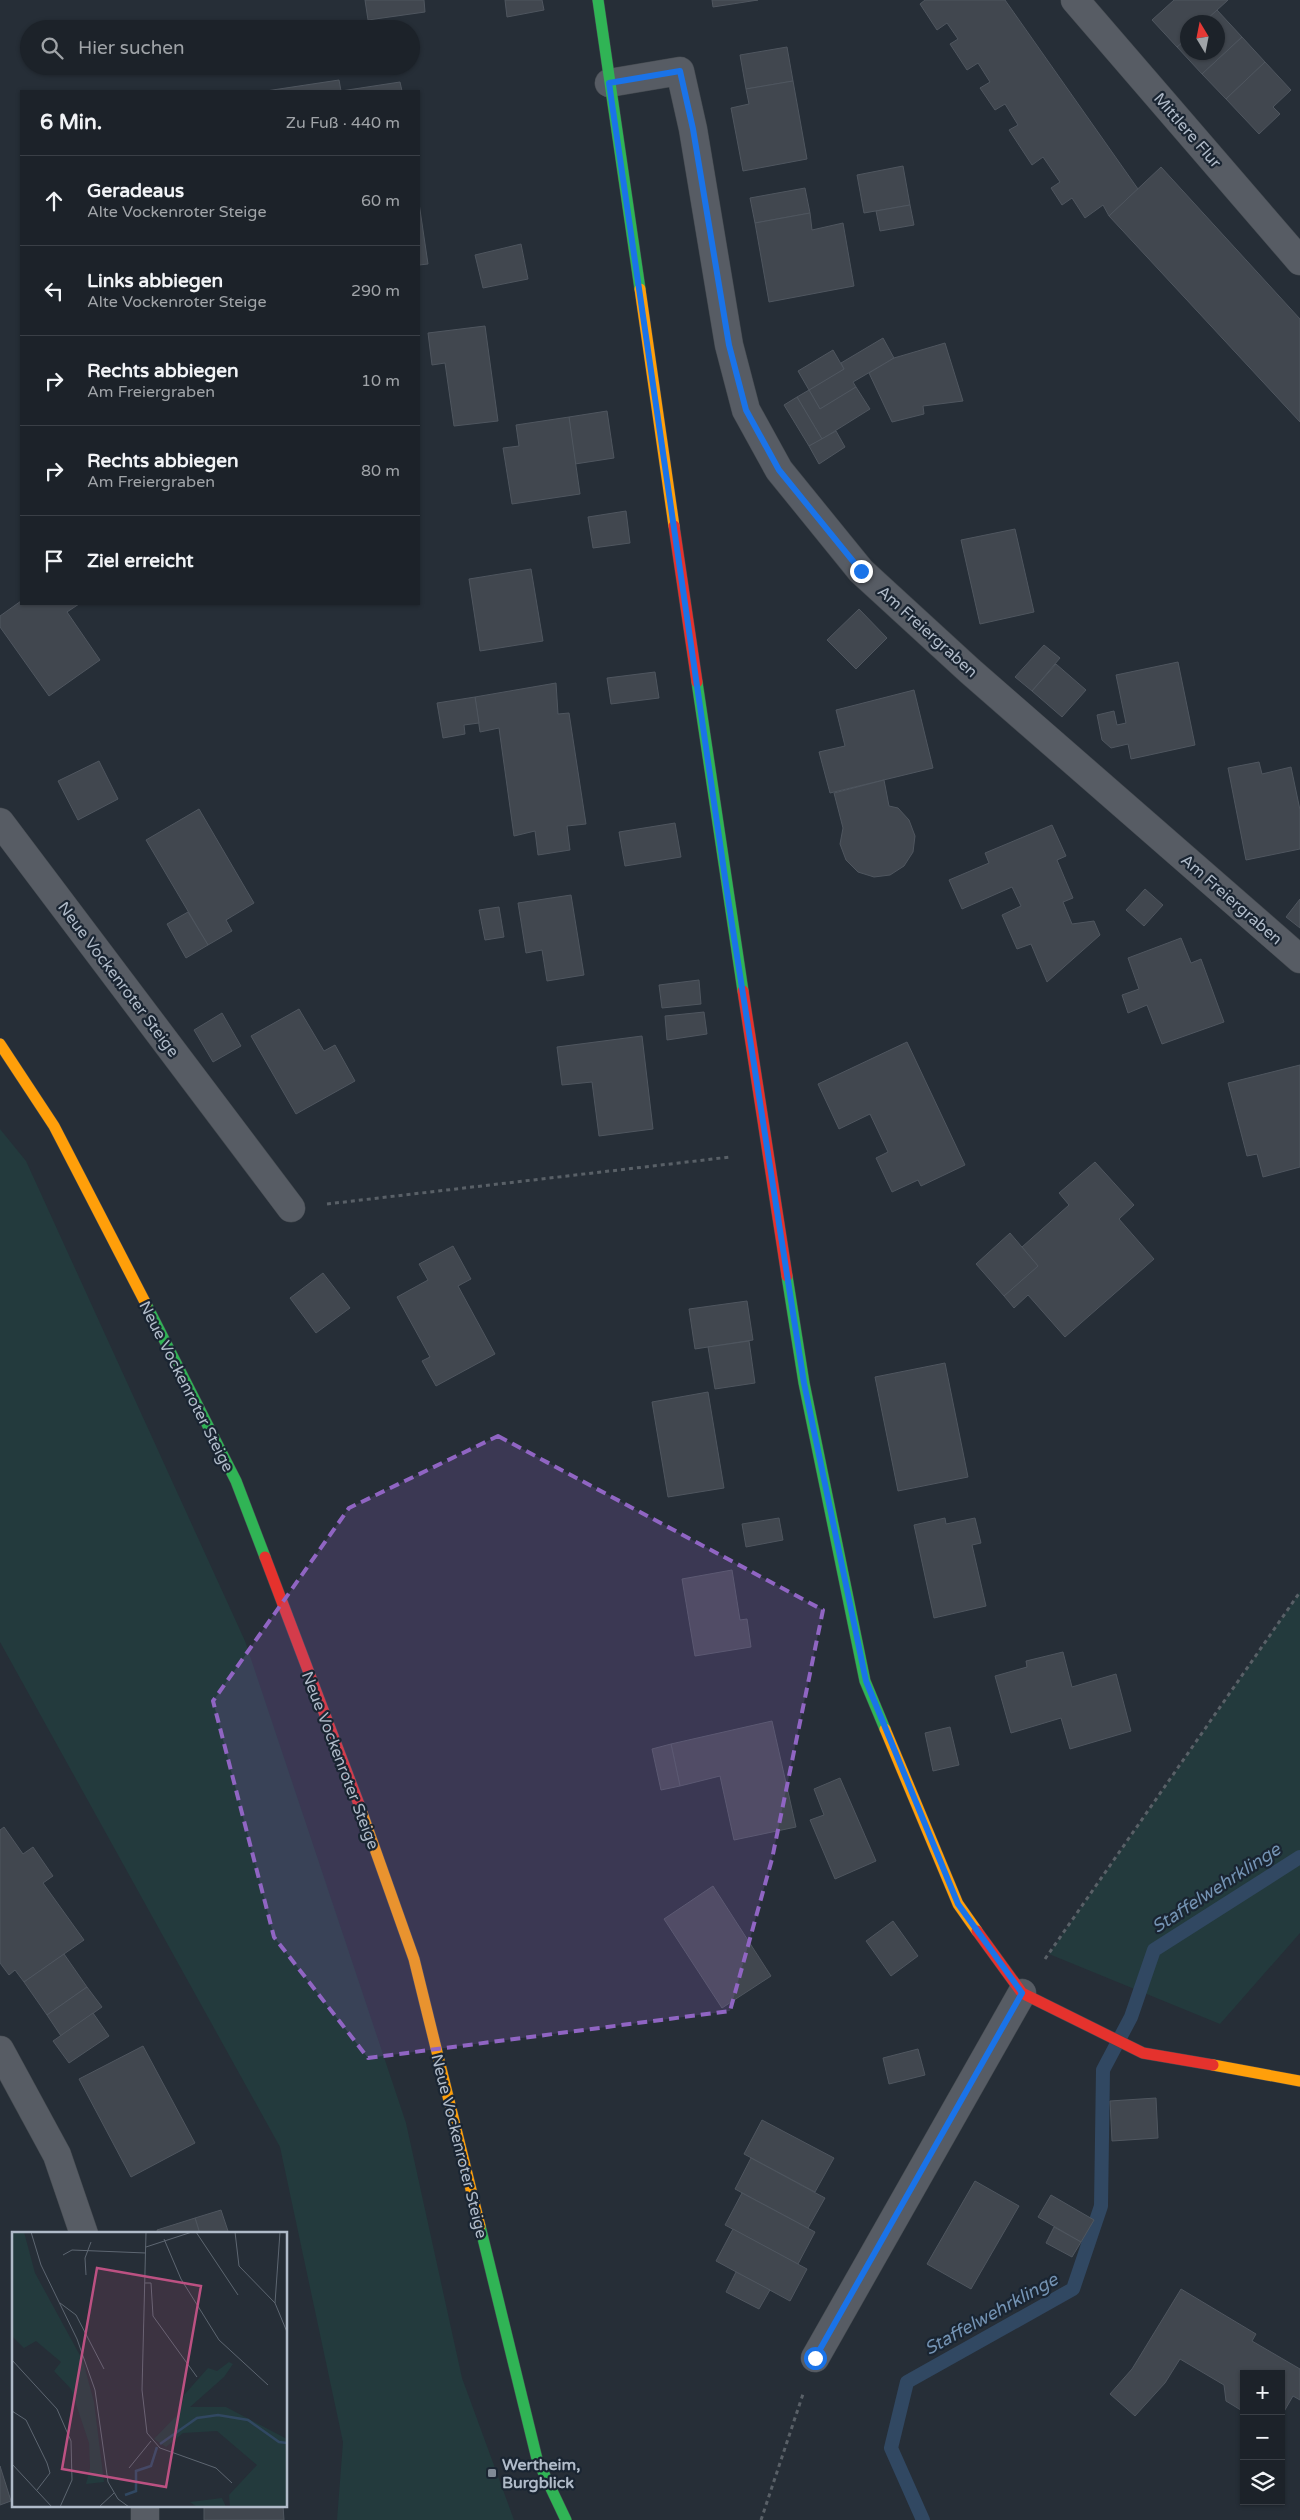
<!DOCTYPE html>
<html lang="de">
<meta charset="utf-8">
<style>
body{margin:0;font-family:"Varela Round",sans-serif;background:#292f35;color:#f1f3f6}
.controls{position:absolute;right:15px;bottom:15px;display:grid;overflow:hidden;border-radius:0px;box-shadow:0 1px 4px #0004}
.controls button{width:45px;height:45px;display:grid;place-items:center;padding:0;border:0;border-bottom:1px solid #3a3f46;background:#1c2229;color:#f1f3f6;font:25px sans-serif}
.compass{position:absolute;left:1180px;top:15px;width:45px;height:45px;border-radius:50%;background:#1c2229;box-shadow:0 1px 4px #0004;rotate:350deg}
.stop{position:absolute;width:15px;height:15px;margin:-11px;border:4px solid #1a73e8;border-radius:50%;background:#fff}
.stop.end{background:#1a73e8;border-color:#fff;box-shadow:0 1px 5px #0008}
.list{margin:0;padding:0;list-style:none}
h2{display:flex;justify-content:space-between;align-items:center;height:65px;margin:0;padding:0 20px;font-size:21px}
h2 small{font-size:16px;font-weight:400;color:#a0a4a8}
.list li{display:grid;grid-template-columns:32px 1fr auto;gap:15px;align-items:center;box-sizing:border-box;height:90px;padding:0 20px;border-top:1px solid #3a3f46}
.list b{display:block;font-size:19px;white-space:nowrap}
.list p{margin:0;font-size:16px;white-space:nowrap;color:#a0a4a8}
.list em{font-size:16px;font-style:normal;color:#a0a4a8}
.icon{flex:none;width:28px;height:28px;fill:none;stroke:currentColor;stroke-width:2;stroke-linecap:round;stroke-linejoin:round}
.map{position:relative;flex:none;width:1300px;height:2520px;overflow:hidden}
.search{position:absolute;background:#1c2229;box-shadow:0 1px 4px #0004;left:20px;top:20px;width:400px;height:55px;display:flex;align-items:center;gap:12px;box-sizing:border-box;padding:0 18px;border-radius:28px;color:#a0a4a8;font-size:19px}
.panel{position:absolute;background:#1c2229;box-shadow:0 1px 4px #0004;left:20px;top:90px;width:400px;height:515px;border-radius:0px}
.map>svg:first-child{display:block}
.green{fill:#233a3d}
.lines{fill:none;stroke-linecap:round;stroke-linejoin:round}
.stream{stroke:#314862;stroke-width:14}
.building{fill:#41474f;stroke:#4f565f}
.street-casing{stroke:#43494f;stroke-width:29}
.fast-casing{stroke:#43494f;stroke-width:12}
.slow-casing{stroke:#43494f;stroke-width:12}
.jam-casing{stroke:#43494f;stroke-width:12}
.path{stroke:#596067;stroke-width:3;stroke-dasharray:4 4;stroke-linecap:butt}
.street{stroke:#575c64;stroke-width:28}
.fast{stroke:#30b455;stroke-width:11}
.slow{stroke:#ff9f0a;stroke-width:11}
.jam{stroke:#e5322d;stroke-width:11}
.route{stroke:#1a73e8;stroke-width:6}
.marked{fill:#9065c3;fill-opacity:0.2;stroke:#9065c3;stroke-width:4;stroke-dasharray:10 6;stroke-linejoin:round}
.poi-dot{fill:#808a96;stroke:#1a2532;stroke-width:2}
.labels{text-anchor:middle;stroke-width:4.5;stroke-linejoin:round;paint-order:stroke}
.street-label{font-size:16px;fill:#b0bbc9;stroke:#1a2532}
.poi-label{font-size:16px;font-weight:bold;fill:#b0bbc9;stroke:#1a2532;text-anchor:start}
.water-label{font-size:18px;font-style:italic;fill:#7493b3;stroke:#1a2532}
.inset-river{fill:none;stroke:#314862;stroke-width:2.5}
.inset-road{fill:none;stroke:#5d6671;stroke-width:1}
.view{fill:#bc5182;fill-opacity:0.15;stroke:#bc5182;stroke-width:2.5}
.inset-edge{fill:none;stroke:#b0bbc9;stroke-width:2.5}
</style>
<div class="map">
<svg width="1300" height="2520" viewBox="0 0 1300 2520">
<rect width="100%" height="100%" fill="#262e37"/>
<!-- green -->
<g class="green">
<polygon points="0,1129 26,1161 245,1641 406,2123 462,2378 514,2520 337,2520 343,2442 280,2147 0,1642"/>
<polygon points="1300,1592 1300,1933 1220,2024 1049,1954"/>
</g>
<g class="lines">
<!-- stream -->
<polyline class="stream" points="923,2520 891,2448 907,2382 1073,2289 1101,2206 1103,2070 1131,2017 1154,1950 1300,1857"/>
</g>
<!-- building -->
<g class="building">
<polygon points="365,0 424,0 425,12 368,20"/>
<polygon points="505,0 542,0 544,10 507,17"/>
<polygon points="712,0 758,0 713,7"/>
<polygon points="925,0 1005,0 1138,189 1109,216 1103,205 1085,218 1072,198 1062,205 1051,188 1060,182 1043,157 1032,165 1009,130 1018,125 1005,104 995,110 980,88 990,82 978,63 967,70 950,44 958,39 947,23 937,30 920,4"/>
<polygon points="1174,0 1228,0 1204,22 1188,22 1188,38 1177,47 1152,20"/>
<polygon points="1217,10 1242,37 1202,74 1177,47 1188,38 1188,52 1218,52 1218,22 1204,22"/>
<polygon points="1242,37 1265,62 1226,99 1202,74"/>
<polygon points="787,47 793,81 746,89 740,55"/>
<polygon points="1265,62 1291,90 1273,107 1280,114 1259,134 1226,99"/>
<polygon points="339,80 341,91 400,82 402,91 266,91"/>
<polygon points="793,81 807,159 743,171 731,108 749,104 746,89"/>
<polygon points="903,166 910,205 864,213 857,175"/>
<polygon points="1161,167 1300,319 1300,422 1109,216"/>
<polygon points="805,188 810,213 755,223 750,198"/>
<polygon points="419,203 428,264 419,265"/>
<polygon points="910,205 914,225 880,231 876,211"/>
<polygon points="810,213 812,230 843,223 854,286 769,302 755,223"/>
<polygon points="521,244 528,279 483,288 475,255"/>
<polygon points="485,326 498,421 454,426 445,363 432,365 428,333"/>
<polygon points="883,338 894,358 853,382 856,387 820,409 809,390 844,369 841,363"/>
<polygon points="945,343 963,401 923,406 924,414 892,422 869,373 894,358"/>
<polygon points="833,350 844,369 809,390 798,371"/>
<polygon points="856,387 870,409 822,439 797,397 809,390 820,409"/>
<polygon points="797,397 822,439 809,446 784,405"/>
<polygon points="607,411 614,458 575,464 569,417"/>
<polygon points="569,417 580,494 512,504 503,448 519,446 516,425"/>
<polygon points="836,431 845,447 819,464 809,446"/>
<polygon points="626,511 630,543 593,548 588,517"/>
<polygon points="1015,529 1034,612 980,624 961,540"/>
<polygon points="531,569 543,641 480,651 469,579"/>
<polygon points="21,601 21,604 79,604 67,612 100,660 49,696 0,627 0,616"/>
<polygon points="859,609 887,638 856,669 827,640"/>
<polygon points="1044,645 1060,658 1032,691 1015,677"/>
<polygon points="1178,662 1195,745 1131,759 1128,744 1111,748 1102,740 1097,715 1114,711 1117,725 1126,723 1116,675"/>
<polygon points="1056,664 1086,690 1062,717 1032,691"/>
<polygon points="655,672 659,698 611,704 607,678"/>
<polygon points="556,683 558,714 569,713 586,824 567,826 570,850 538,855 535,831 514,836 499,728 480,732 475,697"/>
<polygon points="914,690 933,768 830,793 819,752 845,746 836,710"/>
<polygon points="475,697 479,723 464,725 465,734 443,738 437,703"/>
<polygon points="99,761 118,799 78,820 58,781"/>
<polygon points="1259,762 1262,774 1291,767 1300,810 1300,849 1246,860 1228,768"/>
<polygon points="884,780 889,806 898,808 909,820 915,836 913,852 904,866 890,875 874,877 858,872 846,860 840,844 843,828 834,793"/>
<polygon points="199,809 254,903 226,920 232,931 208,945 146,840"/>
<polygon points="675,823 681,857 625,866 619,832"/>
<polygon points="1052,825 1066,856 1057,860 1073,898 1063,902 1072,924 1094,921 1100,935 1047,982 1031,944 1017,949 1002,915 1021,906 1012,887 962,909 949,880 989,863 985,853"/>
<polygon points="1145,889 1163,905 1144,926 1126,910"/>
<polygon points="571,895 584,975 547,981 542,950 526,953 518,903"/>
<polygon points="1300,899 1300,928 1286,917"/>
<polygon points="499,907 504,937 485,940 479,910"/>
<polygon points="188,912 208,945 186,958 167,924"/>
<polygon points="1181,938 1191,963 1201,959 1224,1022 1162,1044 1147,1005 1128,1013 1122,995 1139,989 1128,958"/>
<polygon points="699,980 701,1004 662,1008 659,985"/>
<polygon points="299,1009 324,1051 335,1045 355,1081 296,1114 251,1036"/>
<polygon points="704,1012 707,1034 667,1040 665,1016"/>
<polygon points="222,1013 241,1046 213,1062 194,1030"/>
<polygon points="642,1036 653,1129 599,1136 592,1082 562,1085 557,1047"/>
<polygon points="907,1042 965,1165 921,1186 918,1180 892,1192 876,1158 888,1152 870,1114 839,1129 818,1084"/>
<polygon points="1300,1065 1300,1167 1263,1177 1257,1154 1247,1156 1228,1083"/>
<polygon points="1095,1162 1134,1205 1119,1219 1154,1259 1065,1337 1028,1295 1014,1308 1004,1296 1038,1266 1022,1247 1069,1205 1059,1193"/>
<polygon points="1010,1233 1038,1266 1004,1296 976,1264"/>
<polygon points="453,1246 471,1279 458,1286 495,1354 436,1386 422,1361 430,1357 397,1297 428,1280 419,1264"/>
<polygon points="323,1273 350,1308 316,1333 290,1298"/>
<polygon points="747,1301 753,1340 695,1349 689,1309"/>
<polygon points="749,1341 755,1383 715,1389 708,1347"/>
<polygon points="945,1363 968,1477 898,1491 875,1377"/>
<polygon points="708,1392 724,1488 668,1497 652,1402"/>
<polygon points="779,1518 783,1540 746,1547 742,1524"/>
<polygon points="945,1518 946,1524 975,1518 981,1543 972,1545 986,1606 934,1618 914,1525"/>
<polygon points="732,1570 740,1620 747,1619 751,1647 695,1656 682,1579"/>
<polygon points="1063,1652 1072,1687 1116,1674 1131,1731 1070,1749 1061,1718 1011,1733 995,1676 1027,1667 1026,1661"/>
<polygon points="772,1721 796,1827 734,1840 720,1776 680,1786 671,1744"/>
<polygon points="950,1727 959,1765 933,1771 925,1733"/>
<polygon points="671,1744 680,1786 661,1790 652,1749"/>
<polygon points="840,1778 876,1861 835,1879 810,1820 824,1815 814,1789"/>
<polygon points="4,1827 23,1854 33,1847 53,1876 43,1883 84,1940 24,1982 15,1970 9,1975 0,1963 0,1830"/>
<polygon points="713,1886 771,1976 722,2008 664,1919"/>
<polygon points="893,1921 918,1956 891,1976 866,1941"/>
<polygon points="64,1954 87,1987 47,2015 24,1982"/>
<polygon points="87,1987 102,2007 61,2036 47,2015"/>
<polygon points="93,2013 109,2036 69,2063 53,2041"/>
<polygon points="143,2046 195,2143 131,2177 79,2079"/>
<polygon points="918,2049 925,2075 889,2084 883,2058"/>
<polygon points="1156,2098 1158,2138 1112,2141 1110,2101"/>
<polygon points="762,2120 834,2158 815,2192 744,2154"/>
<polygon points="751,2158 825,2198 808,2228 735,2189"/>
<polygon points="975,2181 1019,2206 971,2289 927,2264"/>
<polygon points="742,2193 815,2232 798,2264 725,2225"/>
<polygon points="1051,2195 1094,2220 1081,2242 1038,2217"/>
<polygon points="221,2210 228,2231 219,2234 200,2234 195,2218"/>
<polygon points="195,2218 200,2234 158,2234 157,2230"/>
<polygon points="1054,2227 1081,2242 1072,2257 1046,2243"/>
<polygon points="733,2229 807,2269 790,2301 716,2261"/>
<polygon points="736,2272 770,2290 759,2309 726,2292"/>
<polygon points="1181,2289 1256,2334 1252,2341 1300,2369 1300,2400 1293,2396 1282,2415 1281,2374 1244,2374 1244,2412 1226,2401 1224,2385 1180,2359 1165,2383 1135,2416 1110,2394 1132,2369"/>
<polygon points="0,2466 11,2501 0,2505"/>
<polygon points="204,2506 283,2506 284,2520 204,2520"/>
</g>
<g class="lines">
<defs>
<g id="street">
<polyline points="1075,0 1300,261"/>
<polyline points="609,83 680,71 693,129 729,345 746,410 779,470 861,571 970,671 1300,959"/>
<polyline points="0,822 291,1208"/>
<polyline points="0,2050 57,2155 84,2234"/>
<polyline points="815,2358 1022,1993"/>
<polyline points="145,2506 145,2520"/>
</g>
<g id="fast">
<polyline points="598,0 640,289"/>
<polyline points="697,682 743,991"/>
<polyline points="787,1276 804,1383 865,1681 885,1729"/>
<polyline points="146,1304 236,1481 265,1557"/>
<polyline points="480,2226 537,2459 566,2520"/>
</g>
<g id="slow">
<polyline points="640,289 674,526"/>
<polyline points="0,1044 54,1126 146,1304"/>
<polyline points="885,1729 958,1904 977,1931"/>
<polyline points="360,1807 414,1959 480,2226"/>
<polyline points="1213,2065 1300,2081"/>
</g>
<g id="jam">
<polyline points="674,526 697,682"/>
<polyline points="743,991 787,1276"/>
<polyline points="265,1557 360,1807"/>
<polyline points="977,1931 1022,1993 1143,2053 1213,2065"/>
</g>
</defs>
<!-- street casing -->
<use href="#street" class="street-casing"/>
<!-- fast casing -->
<use href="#fast" class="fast-casing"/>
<!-- slow casing -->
<use href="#slow" class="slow-casing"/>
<!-- jam casing -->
<use href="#jam" class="jam-casing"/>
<!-- path -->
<g class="path">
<polyline points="327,1204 730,1157"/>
<polyline points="1045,1959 1300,1592"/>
<polyline points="761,2520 803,2394"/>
</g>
<!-- street -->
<use href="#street" class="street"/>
<!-- fast -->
<use href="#fast" class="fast"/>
<!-- slow -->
<use href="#slow" class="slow"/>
<!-- jam -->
<use href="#jam" class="jam"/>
</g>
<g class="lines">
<!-- route -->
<polyline class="route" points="815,2358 1022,1993 958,1904 866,1681 804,1383 729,905 609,83 680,71 693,129 729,345 746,410 779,470 861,571"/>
</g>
<!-- marked area -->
<path class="marked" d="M498,1436L823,1610L772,1859L730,2011L368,2058L274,1937L213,1701L349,1508Z"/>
<!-- markers -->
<rect class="poi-dot" x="487" y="2468" width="10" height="10" rx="2.5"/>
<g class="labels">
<!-- street labels -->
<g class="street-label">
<text transform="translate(1188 130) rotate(49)" y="6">Mittlere Flur</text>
<text transform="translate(928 631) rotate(42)" y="6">Am Freiergraben</text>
<text transform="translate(1232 899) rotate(41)" y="6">Am Freiergraben</text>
<text transform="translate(119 979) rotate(53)" y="6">Neue Vockenroter Steige</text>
<text transform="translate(187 1386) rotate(63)" y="6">Neue Vockenroter Steige</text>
<text transform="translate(341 1760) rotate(69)" y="6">Neue Vockenroter Steige</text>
<text transform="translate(460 2146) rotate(76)" y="6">Neue Vockenroter Steige</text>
</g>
<!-- poi labels -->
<g class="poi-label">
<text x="502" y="2470">Wertheim,<tspan x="502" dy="18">Burgblick</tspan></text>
</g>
<!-- water labels -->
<g class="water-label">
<text transform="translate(1216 1888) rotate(-33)" y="6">Staffelwehrklinge</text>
<text transform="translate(991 2314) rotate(-29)" y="6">Staffelwehrklinge</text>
</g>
</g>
<!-- overview -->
<g transform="translate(12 2232)">
<rect width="275" height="275" fill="#262e37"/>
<path d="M0,0H12L23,41L71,129L82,170L92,250L74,252L78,236L77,211L59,157L42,139L49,130L24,109L12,116L0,104ZM217,130L221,132L212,145L178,175H214L275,207V275H218L217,263L245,233L205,199L171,201L154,215L142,207L168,180L172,163L196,136L205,139ZM210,266L214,275H185L178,270Z" fill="#233a3d"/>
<path class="inset-river" d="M148,212L185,186L206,183L236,188L267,210L275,211M113,263L124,259V239L139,234L145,215"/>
<path class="inset-road" d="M19,0L29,33L65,107L83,158L96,250L106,267L117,275M134,0L130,158L135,201L148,216L204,236L220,251M184,0L226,63M223,0L227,34L263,71M268,0L263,71L275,100M152,7L169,47L207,108L256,153M134,15L180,0M51,23L60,18L134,21M74,43L73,26L79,10M133,51H139L141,84L185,145M48,71L64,83L92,137M0,128L45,177L59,209L60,248L48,275M0,179L14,188L35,231L38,241L25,258M0,232L40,275M117,236L139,209M87,275L102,261"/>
<path class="view" d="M85,36L189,54L154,255L50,237Z"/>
<rect width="275" height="275" class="inset-edge"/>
</g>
</svg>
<div class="controls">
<button>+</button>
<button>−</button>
<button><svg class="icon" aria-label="layers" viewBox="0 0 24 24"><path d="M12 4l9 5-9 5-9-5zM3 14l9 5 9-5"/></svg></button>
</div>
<svg class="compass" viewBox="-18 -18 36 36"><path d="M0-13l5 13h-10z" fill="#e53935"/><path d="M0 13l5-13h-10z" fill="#a0a4a8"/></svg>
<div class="stop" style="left:815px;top:2358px"></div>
<div class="stop end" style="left:861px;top:571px"></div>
<div class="search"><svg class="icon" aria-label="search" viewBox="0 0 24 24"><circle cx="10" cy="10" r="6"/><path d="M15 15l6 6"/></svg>Hier suchen</div>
<section class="panel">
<h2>6 Min.<small>Zu Fuß · 440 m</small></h2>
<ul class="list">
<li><svg class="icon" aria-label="ahead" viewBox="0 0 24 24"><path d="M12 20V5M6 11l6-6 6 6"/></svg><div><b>Geradeaus</b><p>Alte Vockenroter Steige</p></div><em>60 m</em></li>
<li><svg class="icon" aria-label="left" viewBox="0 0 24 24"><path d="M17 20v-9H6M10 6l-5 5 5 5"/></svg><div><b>Links abbiegen</b><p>Alte Vockenroter Steige</p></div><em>290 m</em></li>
<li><svg class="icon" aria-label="right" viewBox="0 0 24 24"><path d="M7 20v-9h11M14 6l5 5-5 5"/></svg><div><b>Rechts abbiegen</b><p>Am Freiergraben</p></div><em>10 m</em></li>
<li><svg class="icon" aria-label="right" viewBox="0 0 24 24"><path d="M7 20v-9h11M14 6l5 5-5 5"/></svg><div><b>Rechts abbiegen</b><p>Am Freiergraben</p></div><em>80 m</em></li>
<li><svg class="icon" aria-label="arrive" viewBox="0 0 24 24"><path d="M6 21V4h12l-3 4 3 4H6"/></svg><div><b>Ziel erreicht</b></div></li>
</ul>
</section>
</div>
